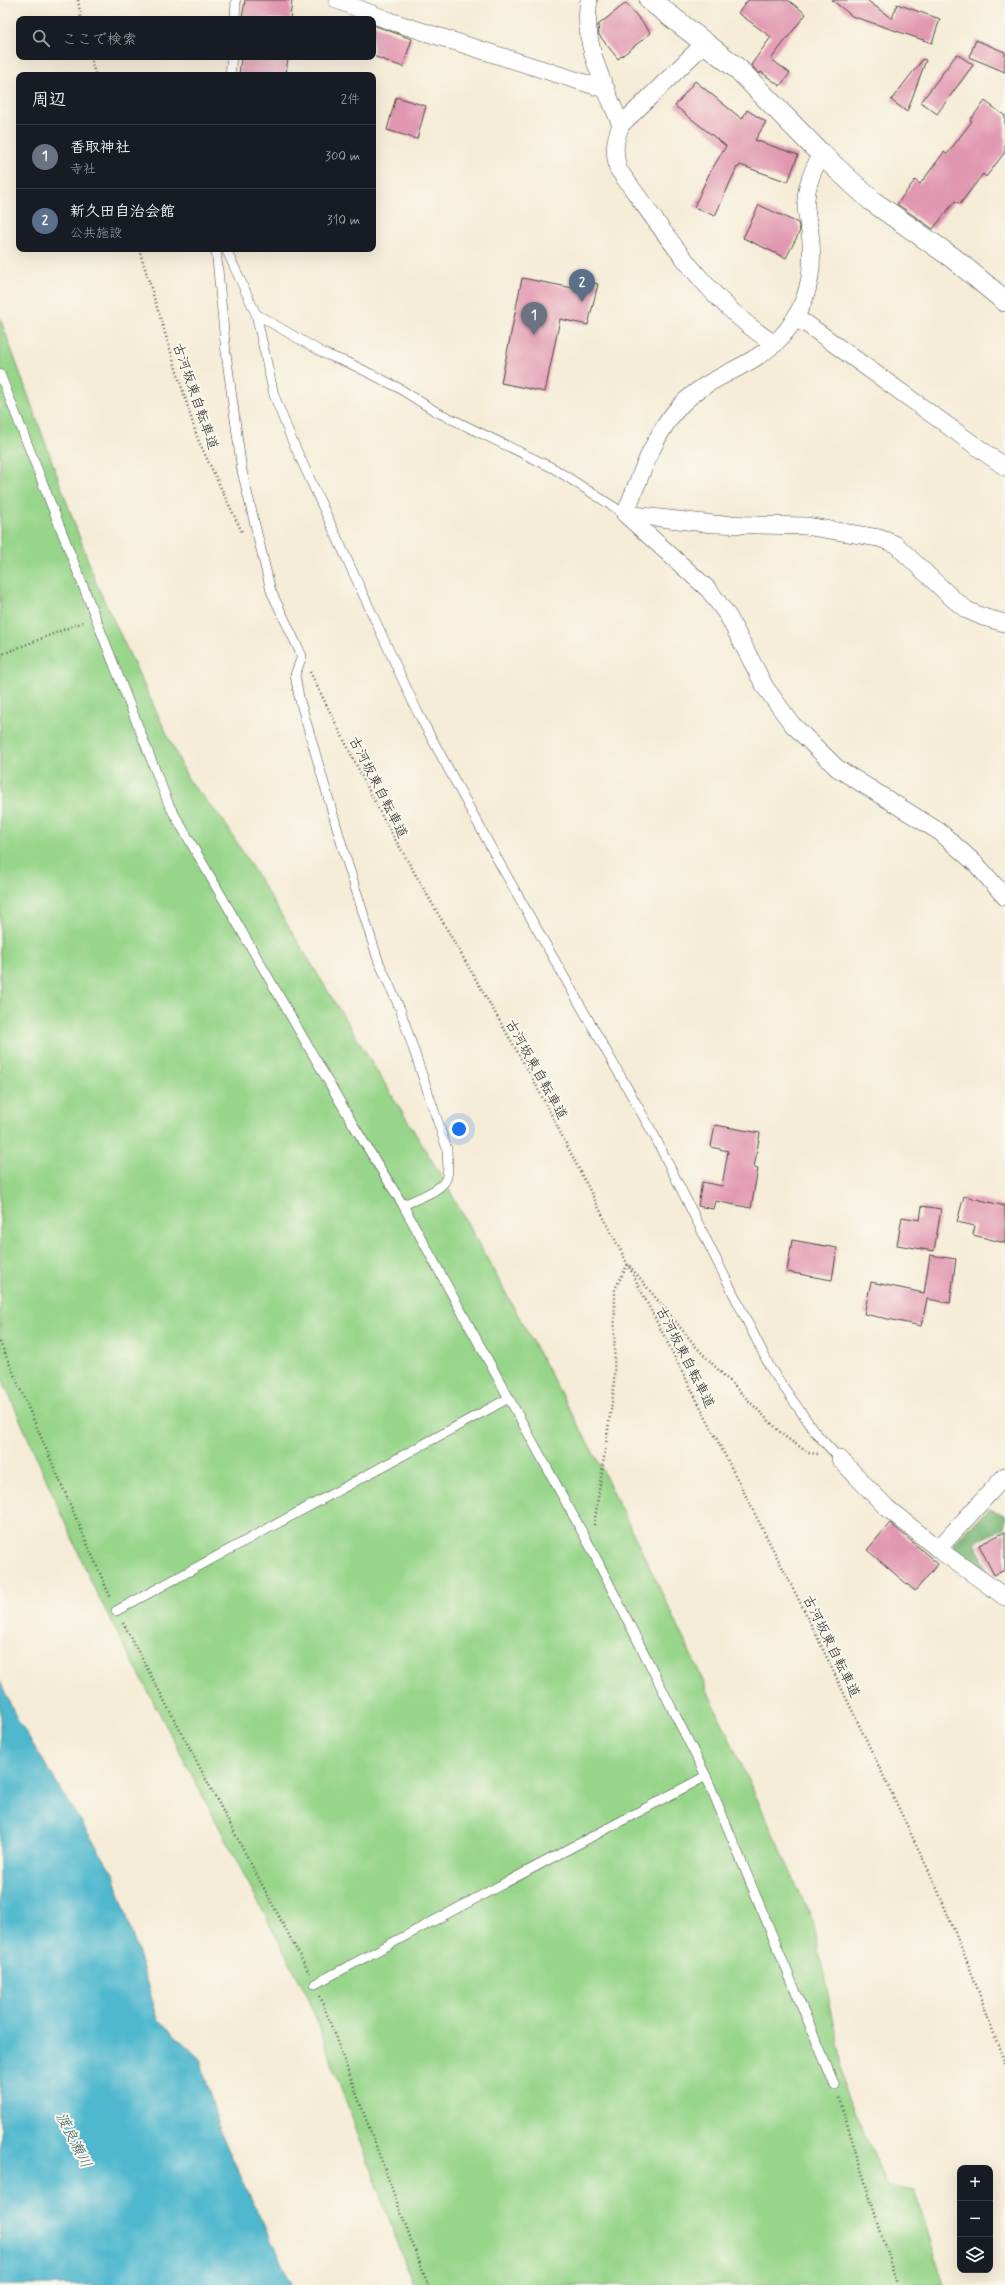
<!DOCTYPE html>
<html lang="ja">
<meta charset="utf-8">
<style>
body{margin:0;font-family:Mynerve,"Klee One",sans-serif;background:#20242c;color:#f1f3f6}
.controls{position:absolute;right:12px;bottom:12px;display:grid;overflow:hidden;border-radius:8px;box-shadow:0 4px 16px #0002}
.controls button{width:36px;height:36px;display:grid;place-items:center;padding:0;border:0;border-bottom:1px solid #363941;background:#171b24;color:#f1f3f6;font:20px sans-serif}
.you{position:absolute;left:459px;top:1129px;width:14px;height:14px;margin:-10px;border:3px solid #fff;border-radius:50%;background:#1a73e8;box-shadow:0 0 0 6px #1a73e833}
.badge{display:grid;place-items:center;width:26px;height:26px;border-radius:50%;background:#ea580c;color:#fff;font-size:13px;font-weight:700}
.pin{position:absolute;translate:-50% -33px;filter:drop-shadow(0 1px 2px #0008)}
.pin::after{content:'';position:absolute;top:21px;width:14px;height:12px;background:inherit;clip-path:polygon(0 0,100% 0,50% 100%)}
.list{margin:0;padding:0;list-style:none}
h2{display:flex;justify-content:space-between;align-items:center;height:52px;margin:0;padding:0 16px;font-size:17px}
h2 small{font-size:13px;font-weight:400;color:#9ea1a6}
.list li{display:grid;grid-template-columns:26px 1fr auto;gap:12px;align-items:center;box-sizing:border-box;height:64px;padding:0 16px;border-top:1px solid #363941}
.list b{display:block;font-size:15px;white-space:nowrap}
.list p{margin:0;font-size:13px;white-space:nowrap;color:#9ea1a6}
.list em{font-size:13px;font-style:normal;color:#9ea1a6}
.icon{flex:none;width:22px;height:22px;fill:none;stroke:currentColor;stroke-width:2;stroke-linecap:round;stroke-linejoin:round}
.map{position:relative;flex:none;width:1005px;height:2285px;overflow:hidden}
.search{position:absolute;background:#171b24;box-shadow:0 4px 16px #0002;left:16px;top:16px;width:360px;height:44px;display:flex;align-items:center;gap:10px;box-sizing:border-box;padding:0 14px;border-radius:8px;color:#9ea1a6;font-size:15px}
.panel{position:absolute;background:#171b24;box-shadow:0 4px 16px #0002;left:16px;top:72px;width:360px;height:180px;border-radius:8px}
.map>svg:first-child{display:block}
.green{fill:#97d58a;stroke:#61805a}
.forest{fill:#79b676;stroke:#527050}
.water{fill:#50b8ce;stroke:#3e727c}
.building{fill:#e197b0}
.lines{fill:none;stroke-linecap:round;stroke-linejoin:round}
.service-casing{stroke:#494845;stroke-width:10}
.minor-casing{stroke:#494845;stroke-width:18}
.tertiary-casing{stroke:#494845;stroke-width:22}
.path{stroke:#494845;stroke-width:2.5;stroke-dasharray:1 3;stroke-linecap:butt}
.service{stroke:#fff;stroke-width:9}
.minor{stroke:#fff;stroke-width:17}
.tertiary{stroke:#fff;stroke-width:21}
.labels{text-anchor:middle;stroke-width:4;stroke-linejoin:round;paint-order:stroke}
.street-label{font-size:14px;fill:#2b2b2b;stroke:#fbf7ec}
.water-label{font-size:15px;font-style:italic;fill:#385c64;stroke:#fbf7ec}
</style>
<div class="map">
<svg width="1005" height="2285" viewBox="0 0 1005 2285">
<rect width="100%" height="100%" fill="#fbf7ec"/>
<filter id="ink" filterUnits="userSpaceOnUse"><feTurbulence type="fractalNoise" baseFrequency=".025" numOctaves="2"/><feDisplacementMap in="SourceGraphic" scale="8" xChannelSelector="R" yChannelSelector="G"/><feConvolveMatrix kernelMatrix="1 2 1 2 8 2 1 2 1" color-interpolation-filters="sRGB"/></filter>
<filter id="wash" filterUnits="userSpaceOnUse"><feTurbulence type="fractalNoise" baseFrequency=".012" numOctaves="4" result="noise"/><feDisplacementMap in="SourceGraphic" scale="16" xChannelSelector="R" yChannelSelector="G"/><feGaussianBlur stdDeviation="0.9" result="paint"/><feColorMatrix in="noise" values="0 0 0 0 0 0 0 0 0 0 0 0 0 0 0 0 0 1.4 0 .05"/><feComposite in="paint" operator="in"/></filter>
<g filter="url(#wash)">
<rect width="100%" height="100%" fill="#f5ecd7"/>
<!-- green -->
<polygon class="green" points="0,318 96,583 189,781 223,820 445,1182 601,1467 675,1620 813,1921 840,2052 844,2089 888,2186 915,2191 944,2285 413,2285 308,1997 94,1588 0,1374"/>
<!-- forest -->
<polygon class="forest" points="989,1509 1005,1515 1005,1528 975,1542 992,1581 954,1555 955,1541"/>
<!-- water -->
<polygon class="water" points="0,1681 17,1719 114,1875 158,2019 200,2059 221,2134 292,2285 0,2285"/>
<g id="blocks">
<!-- building -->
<g class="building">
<polygon points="245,0 292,0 290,19 242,19"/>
<polygon points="748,0 788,0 806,14 771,59 790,73 780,86 761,72 760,74 751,65 771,37 738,13"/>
<polygon points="832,0 867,0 892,19 897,4 940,19 932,43 852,16"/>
<polygon points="626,3 651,33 618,59 599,35 598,25"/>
<polygon points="373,25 412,39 403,67 373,56"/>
<polygon points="976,40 1005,52 1005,72 969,57"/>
<polygon points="957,54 973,65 937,114 921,102"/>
<polygon points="241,57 288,58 286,75 239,75"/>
<polygon points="923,59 926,60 907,112 891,100"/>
<polygon points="695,81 742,119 747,110 766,122 755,140 798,155 788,182 740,165 738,168 737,167 715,216 694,207 709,174 726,146 675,106"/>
<polygon points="396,97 426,106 417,139 387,130"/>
<polygon points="985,101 1005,116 1005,152 986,177 983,174 960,204 955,201 933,229 897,204 915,180 920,184 944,152 947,154 972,121 970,120"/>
<polygon points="759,205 798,223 800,231 786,258 743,238"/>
<polygon points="522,278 573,288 575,279 598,284 588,325 560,319 545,392 501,383"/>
<polygon points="715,1125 760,1133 754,1168 758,1169 751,1208 715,1201 713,1209 698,1206 702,1182 722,1186 728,1151 711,1147"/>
<polygon points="964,1196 1005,1206 1005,1243 973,1235 975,1226 957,1222"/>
<polygon points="922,1206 941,1209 934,1251 897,1245 902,1217 920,1220"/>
<polygon points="792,1240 837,1248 832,1280 787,1272"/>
<polygon points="930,1255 956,1259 950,1303 927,1299 921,1326 864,1314 871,1282 924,1293"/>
<polygon points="890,1523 938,1564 915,1591 867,1550"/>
<polygon points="1005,1532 1005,1570 994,1575 979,1545"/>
</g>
</g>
</g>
<g filter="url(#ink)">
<use href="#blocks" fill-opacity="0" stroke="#494845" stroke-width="1"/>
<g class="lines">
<defs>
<g id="service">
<polyline points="235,19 236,0"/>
<polyline points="230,75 232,57"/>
<path d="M216,249L226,353L242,471L271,591L302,656L295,675L299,697L344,852L378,960L400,1009L447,1149C447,1159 450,1173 445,1181C438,1192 414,1200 403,1205"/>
<polyline points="226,249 256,314 325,354 351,364 397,387 435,411 553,468 625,514"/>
<polyline points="256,314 274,395 291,438 418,713 500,864 654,1135 771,1369 815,1432 840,1459"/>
<polyline points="0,374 169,805 354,1126 403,1205 591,1548 706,1776 835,2086"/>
<polyline points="116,1611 509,1398"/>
<polyline points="315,1984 706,1776"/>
</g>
<g id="minor">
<polyline points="337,0 390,21 607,90"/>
<path d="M589,0C581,43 605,86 621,125"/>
<path d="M705,43L621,125C614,141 614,152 618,169C663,230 709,304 775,344"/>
<polyline points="794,320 807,324 837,346 1005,467"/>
<polyline points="625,514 709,590 728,616 765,687 792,724 837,768 940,832 977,865 1005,897"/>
<path d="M625,514C640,478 653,435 680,406C714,369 764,369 794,320C811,292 814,264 810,232C808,222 805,210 806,199C807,182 814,169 821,154"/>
<polyline points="625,514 713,524 806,526 879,538 895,544 952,598 967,610 983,617 1005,623"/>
<polyline points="840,1459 886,1507 938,1549 1005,1597"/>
<polyline points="938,1549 1005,1476"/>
</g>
<polyline id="tertiary" points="650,0 738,69 821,154 872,201 953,258 1005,301"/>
</defs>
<!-- service casing -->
<use href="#service" class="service-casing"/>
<!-- minor casing -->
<use href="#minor" class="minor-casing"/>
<!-- tertiary casing -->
<use href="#tertiary" class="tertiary-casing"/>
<!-- path -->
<g class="path">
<polyline points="78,0 81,19"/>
<polyline points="91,57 95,75"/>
<polyline points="139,249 198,440 242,532"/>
<polyline points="0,655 83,622"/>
<polyline points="310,672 383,818 533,1079 807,1616 935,1884 971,1971 1005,2064"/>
<polyline points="0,1342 111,1599"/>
<polyline points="594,1525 614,1389 615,1289 628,1264 697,1348 738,1390 784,1436 809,1453 818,1454"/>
<polyline points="123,1623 309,1973"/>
<polyline points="320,1996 428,2285"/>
<polyline points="839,2098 897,2285"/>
</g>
<!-- service -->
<use href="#service" class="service"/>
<!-- minor -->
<use href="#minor" class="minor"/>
<!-- tertiary -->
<use href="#tertiary" class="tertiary"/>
</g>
</g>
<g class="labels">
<!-- street labels -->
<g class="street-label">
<text transform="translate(196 396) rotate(71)" y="5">古河坂東自転車道</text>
<text transform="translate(379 787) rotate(63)" y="5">古河坂東自転車道</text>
<text transform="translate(537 1069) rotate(61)" y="5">古河坂東自転車道</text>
<text transform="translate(686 1357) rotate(63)" y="5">古河坂東自転車道</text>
<text transform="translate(832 1646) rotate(64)" y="5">古河坂東自転車道</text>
</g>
<!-- water labels -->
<g class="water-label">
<text transform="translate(74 2140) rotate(63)" y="5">渡良瀬川</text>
</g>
</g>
</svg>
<div class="controls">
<button>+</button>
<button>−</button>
<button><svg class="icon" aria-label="layers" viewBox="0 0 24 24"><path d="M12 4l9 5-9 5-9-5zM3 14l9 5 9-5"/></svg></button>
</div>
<div class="you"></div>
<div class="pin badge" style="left:534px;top:335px;background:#6b7280">1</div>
<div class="pin badge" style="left:582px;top:302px;background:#5c6f8a">2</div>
<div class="search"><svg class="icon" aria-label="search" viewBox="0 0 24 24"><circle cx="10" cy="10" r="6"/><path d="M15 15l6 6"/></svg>ここで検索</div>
<section class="panel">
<h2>周辺<small>2件</small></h2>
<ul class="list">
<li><span class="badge" style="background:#6b7280">1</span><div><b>香取神社</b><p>寺社</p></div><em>300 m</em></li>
<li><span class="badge" style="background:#5c6f8a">2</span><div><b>新久田自治会館</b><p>公共施設</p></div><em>310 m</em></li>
</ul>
</section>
</div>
